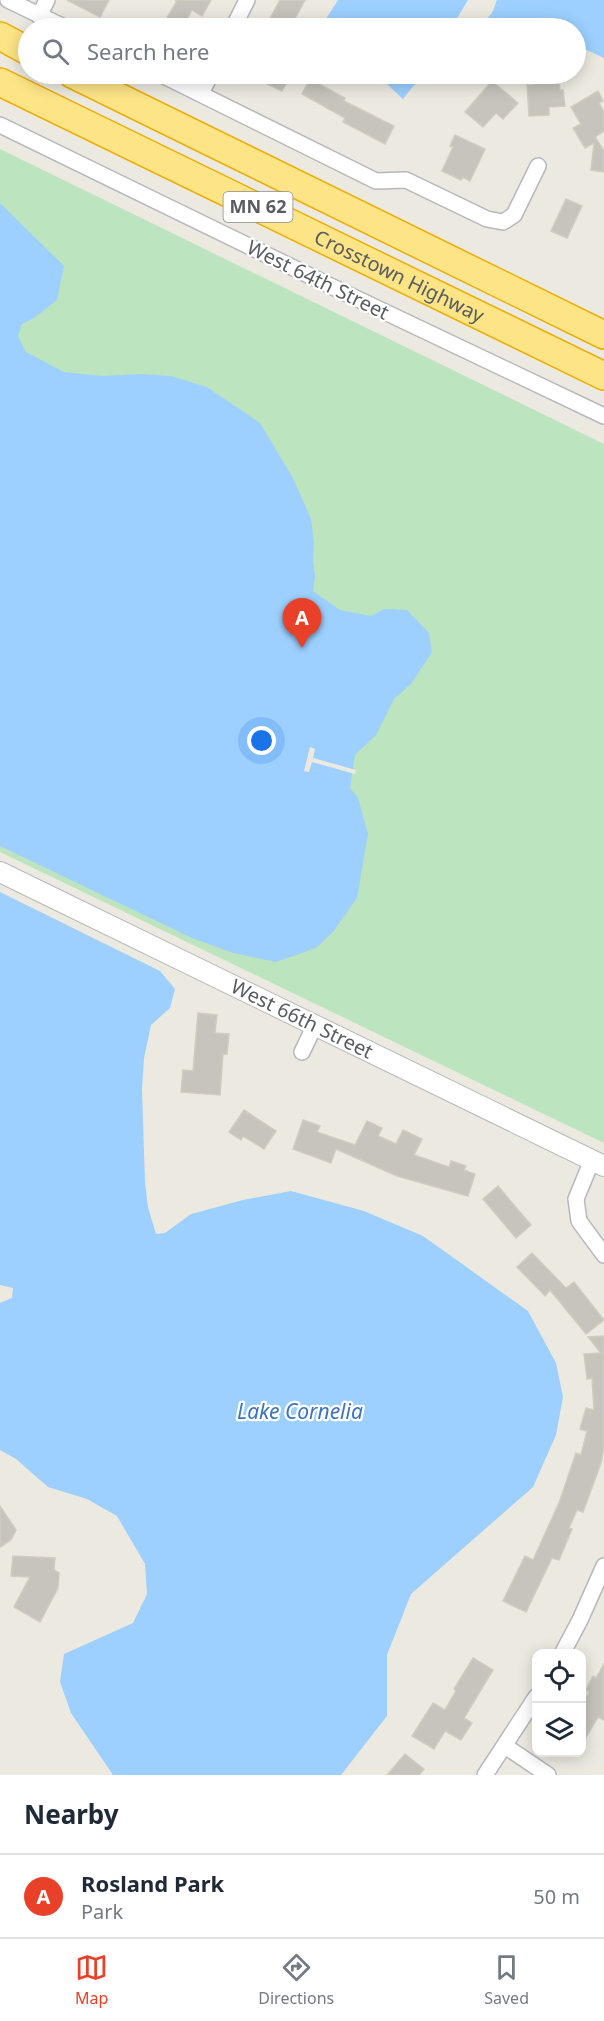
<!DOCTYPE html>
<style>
body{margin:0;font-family:"Noto Sans",sans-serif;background:#f2f2f3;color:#1f2937}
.controls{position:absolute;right:18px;bottom:18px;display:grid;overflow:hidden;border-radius:12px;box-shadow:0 3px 15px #0003}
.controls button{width:54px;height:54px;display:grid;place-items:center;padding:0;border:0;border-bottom:2px solid #e0e1e3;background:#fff;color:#1f2937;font:30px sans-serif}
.you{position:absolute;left:262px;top:741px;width:21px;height:21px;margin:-15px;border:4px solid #fff;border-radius:50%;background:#1a73e8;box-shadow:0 0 0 9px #1a73e833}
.badge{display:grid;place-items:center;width:39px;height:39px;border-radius:50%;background:#e94129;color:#fff;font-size:20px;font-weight:700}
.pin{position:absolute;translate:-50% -50px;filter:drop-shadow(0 2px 3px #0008)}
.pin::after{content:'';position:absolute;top:32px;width:21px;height:18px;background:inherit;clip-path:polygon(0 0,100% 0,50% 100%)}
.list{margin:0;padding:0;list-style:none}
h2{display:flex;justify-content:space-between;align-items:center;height:78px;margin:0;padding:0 24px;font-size:26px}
h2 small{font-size:20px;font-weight:400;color:#747a83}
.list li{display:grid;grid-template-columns:39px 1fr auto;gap:18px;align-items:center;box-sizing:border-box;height:84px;padding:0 24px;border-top:2px solid #e0e1e3}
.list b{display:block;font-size:22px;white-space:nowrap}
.list p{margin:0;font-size:20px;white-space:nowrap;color:#747a83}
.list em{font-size:20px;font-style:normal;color:#747a83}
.icon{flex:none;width:33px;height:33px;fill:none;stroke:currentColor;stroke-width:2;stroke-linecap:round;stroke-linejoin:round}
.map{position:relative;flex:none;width:604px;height:1775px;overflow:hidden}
.search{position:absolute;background:#fff;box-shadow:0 3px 15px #0003;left:18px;right:18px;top:18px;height:66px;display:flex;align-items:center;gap:15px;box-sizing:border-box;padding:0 21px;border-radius:33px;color:#747a83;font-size:22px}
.sheet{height:162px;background:#fff}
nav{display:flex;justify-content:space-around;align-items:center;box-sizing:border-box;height:84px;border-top:2px solid #e0e1e3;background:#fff;font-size:16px;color:#747a83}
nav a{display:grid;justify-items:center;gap:3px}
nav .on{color:#e94129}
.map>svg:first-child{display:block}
.green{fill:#bce4be}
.water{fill:#9dd0ff}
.pier{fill:#eceae0}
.building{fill:#c7c4bd;stroke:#d1ccbf;stroke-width:1.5}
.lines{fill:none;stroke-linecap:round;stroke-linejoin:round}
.minor-casing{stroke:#b6b8bd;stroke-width:18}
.tertiary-casing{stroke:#b6b8bd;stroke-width:22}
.motorway-casing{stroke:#ecad00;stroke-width:30}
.minor{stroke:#fff;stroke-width:15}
.tertiary{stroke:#fff;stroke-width:20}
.motorway{stroke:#fde486;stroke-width:27}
.labels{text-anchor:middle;stroke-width:4.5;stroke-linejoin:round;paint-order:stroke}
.shield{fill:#fff;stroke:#8b8d90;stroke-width:1.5}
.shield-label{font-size:18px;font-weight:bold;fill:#595c61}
.street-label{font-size:20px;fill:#595c61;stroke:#fff}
.water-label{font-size:21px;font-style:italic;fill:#3e74b9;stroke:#fff}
</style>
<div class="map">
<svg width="604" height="1775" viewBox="0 0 604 1775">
<rect width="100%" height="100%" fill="#eceae0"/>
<!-- green -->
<polygon class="green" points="0,149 604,444 604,1143 0,852"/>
<!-- water -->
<g class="water">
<polygon points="338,0 468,0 451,28 320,28"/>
<polygon points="497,0 604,0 604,58 576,45 576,28 498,28 484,22 492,13"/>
<polygon points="376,74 375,74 423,74 403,99"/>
<polygon points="0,203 64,266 57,300 34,318 22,324 18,336 26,352 64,372 101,376 142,374 171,376 207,387 260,423 293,478 311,519 314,541 313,562 315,576 313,591 340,610 371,616 384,609 407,610 429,633 432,652 411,684 394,699 376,735 355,755 350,788 358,798 368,834 357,898 333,932 316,948 276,962 233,953 192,938 0,846"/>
<polygon points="0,892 160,971 175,989 170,1008 151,1025 144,1058 142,1089 145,1183 148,1207 156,1234 165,1233 191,1214 243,1200 291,1191 364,1211 423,1236 528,1311 556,1363 563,1397 556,1435 533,1487 411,1594 387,1655 387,1716 341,1775 113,1775 71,1713 60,1682 64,1654 133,1623 147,1594 145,1564 117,1516 87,1499 48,1487 16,1459 0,1450 0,1303 12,1298 13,1288 0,1285"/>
</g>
<!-- pier -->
<polygon class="pier" points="310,747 315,749 313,758 356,770 355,774 312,762 309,772 304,771"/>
<!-- building -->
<g class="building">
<polygon points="67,0 109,0 100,17"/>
<polygon points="175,0 211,0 202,16 192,10 182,28 161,28 177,1"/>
<polygon points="280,0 305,0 290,28 280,28 268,22"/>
<polygon points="246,74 291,74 282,91"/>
<polygon points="551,77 551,84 559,83 560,90 563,90 565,106 549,107 549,115 529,116 527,85 533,85 533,79"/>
<polygon points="310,79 345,98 344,101 394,126 385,144 343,122 345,118 302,94"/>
<polygon points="492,81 518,103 503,119 496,113 483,127 465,112"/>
<polygon points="598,91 603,101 599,103 604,112 604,131 595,137 604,151 604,172 591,170 594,143 585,148 573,128 581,124 571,107"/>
<polygon points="455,135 485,149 470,181 463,177 461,180 442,171 453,147 450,146"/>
<polygon points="566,199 582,206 567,238 551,231"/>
<polygon points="198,1013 217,1015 215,1033 229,1034 227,1054 223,1054 220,1095 181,1092 183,1070 193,1071"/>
<polygon points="244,1110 276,1131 264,1149 243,1136 241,1140 229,1132"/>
<polygon points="303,1120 320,1126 317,1132 355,1145 367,1121 382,1128 378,1136 396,1144 403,1130 422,1139 414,1155 449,1167 451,1161 466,1166 464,1170 475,1174 468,1196 397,1176 336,1149 331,1163 293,1149"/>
<polygon points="498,1186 531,1225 516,1238 483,1199"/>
<polygon points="532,1253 566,1288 574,1282 604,1320 586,1334 550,1290 545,1296 517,1267"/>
<polygon points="604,1336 604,1447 601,1463 583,1512 577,1510 569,1528 572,1529 559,1560 552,1558 526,1612 503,1601 525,1556 533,1560 559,1503 576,1453 581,1455 587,1431 580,1429 586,1408 594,1410 592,1378 587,1379 584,1354 601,1353 588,1337"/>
<polygon points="0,1506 16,1530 11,1540 0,1547"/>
<polygon points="13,1556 55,1558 54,1570 59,1573 58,1588 40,1622 14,1607 30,1577 11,1576"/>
<polygon points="473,1658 493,1670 464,1718 472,1723 461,1740 445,1731 434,1749 412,1736 433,1703 445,1710 456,1691 454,1689"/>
<polygon points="604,1664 604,1720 598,1717 582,1744 582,1705 589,1692 586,1690 593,1676 596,1678"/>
<polygon points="405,1754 424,1769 419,1775 387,1775"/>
</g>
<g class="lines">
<defs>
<g id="minor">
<polyline points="8,0 66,28"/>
<polyline points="39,16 47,0"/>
<polyline points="233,28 247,0"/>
<polyline points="160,74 376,181 406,180 487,219 503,222 514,215 538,166"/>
<polyline points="201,93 211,74"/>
<polyline points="0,125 343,292 604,416"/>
<polyline points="302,1052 315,1025"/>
<polyline points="592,1160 576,1199 579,1221 604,1255"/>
<polyline points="562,1654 580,1620 604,1566"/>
<polyline points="505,1746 548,1775"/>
<polyline points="485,1775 536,1697"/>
</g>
<polyline id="tertiary" points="0,872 604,1166"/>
<g id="motorway">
<polyline points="0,36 28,51"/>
<polyline points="72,74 604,335"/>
<path id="s1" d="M0,82L604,376"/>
</g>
</defs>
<!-- minor casing -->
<use href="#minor" class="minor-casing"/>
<!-- tertiary casing -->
<use href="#tertiary" class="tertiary-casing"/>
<!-- motorway casing -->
<use href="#motorway" class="motorway-casing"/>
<!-- minor -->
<use href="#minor" class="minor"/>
<!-- tertiary -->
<use href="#tertiary" class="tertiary"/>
<!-- motorway -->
<use href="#motorway" class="motorway"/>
</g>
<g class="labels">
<!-- shield labels -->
<rect class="shield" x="223.5" y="192" width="69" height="30" rx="4.5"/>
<g class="shield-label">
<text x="258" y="213">MN 62</text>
</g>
<!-- street labels -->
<g class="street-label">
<text dy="7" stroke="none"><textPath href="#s1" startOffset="444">Crosstown Highway</textPath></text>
<text transform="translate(318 280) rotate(26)" y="7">West 64th Street</text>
<text transform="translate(302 1019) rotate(26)" y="7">West 66th Street</text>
</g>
<!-- water labels -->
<g class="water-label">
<text x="300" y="1419">Lake Cornelia</text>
</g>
</g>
</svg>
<div class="controls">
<button><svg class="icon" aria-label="locate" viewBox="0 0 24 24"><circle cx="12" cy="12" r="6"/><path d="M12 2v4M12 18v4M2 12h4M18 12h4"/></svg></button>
<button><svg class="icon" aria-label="layers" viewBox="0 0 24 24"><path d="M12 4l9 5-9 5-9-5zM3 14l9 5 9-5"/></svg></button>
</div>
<div class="you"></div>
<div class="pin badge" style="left:302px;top:648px">A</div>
<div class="search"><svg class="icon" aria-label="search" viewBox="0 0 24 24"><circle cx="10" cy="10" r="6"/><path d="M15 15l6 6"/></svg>Search here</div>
</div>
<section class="sheet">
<h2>Nearby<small></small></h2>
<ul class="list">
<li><span class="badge">A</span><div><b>Rosland Park</b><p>Park</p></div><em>50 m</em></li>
</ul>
</section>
<nav>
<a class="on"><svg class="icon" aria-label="map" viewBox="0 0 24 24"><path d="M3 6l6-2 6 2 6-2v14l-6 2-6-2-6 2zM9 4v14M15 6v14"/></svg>Map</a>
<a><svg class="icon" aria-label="directions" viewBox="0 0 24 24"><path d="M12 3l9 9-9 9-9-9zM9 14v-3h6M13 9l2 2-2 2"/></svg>Directions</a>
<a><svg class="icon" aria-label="saved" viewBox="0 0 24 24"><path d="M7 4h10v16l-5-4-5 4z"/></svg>Saved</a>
</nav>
